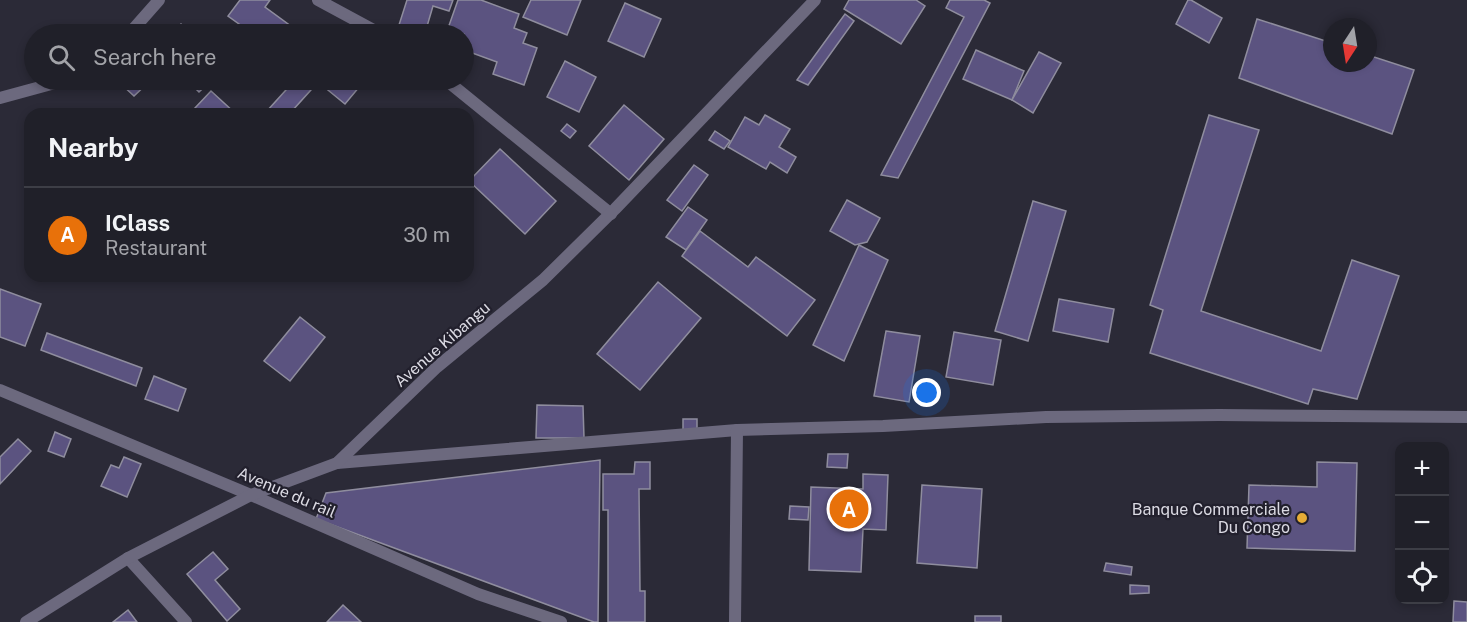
<!DOCTYPE html>
<meta charset="utf-8">
<style>
body{margin:0;font-family:"Public Sans",sans-serif;background:#282831;color:#f1f3f6}
.controls{position:absolute;right:18px;bottom:18px;display:grid;overflow:hidden;border-radius:12px;box-shadow:0 3px 9px #0003}
.controls button{width:54px;height:54px;display:grid;place-items:center;padding:0;border:0;border-bottom:2px solid #3d3e46;background:#202029;color:#f1f3f6;font:30px sans-serif}
.compass{position:absolute;left:1323px;top:18px;width:54px;height:54px;border-radius:50%;background:#202029;box-shadow:0 3px 9px #0003;rotate:192deg}
.you{position:absolute;left:927px;top:393px;width:21px;height:21px;margin:-15px;border:4px solid #fff;border-radius:50%;background:#1a73e8;box-shadow:0 0 0 9px #1a73e833}
.badge{display:grid;place-items:center;width:39px;height:39px;border-radius:50%;background:#e6ac36;color:#fff;font-size:20px;font-weight:700}
.pin{position:absolute;translate:-50% -50%;border:3px solid #fff;box-shadow:0 2px 6px #0006}
.list{margin:0;padding:0;list-style:none}
h2{display:flex;justify-content:space-between;align-items:center;height:78px;margin:0;padding:0 24px;font-size:26px}
h2 small{font-size:20px;font-weight:400;color:#a2a3a8}
.list li{display:grid;grid-template-columns:39px 1fr auto;gap:18px;align-items:center;box-sizing:border-box;height:96px;padding:0 24px;border-top:2px solid #3d3e46}
.list b{display:block;font-size:22px;white-space:nowrap}
.list p{margin:0;font-size:20px;white-space:nowrap;color:#a2a3a8}
.list em{font-size:20px;font-style:normal;color:#a2a3a8}
.icon{flex:none;width:33px;height:33px;fill:none;stroke:currentColor;stroke-width:2;stroke-linecap:round;stroke-linejoin:round}
.map{position:relative;flex:none;width:1467px;height:622px;overflow:hidden}
.search{position:absolute;background:#202029;box-shadow:0 3px 9px #0003;left:24px;top:24px;width:450px;height:66px;display:flex;align-items:center;gap:15px;box-sizing:border-box;padding:0 21px;border-radius:33px;color:#a2a3a8;font-size:22px}
.panel{position:absolute;background:#202029;box-shadow:0 3px 9px #0003;left:24px;top:108px;width:450px;height:174px;border-radius:18px}
.map>svg:first-child{display:block}
.building{fill:#5b5380;stroke:#8f8d9e;stroke-width:1.5}
.lines{fill:none;stroke-linecap:round;stroke-linejoin:round}
.service{stroke:#6c697e;stroke-width:12}
.minor{stroke:#6c697e;stroke-width:12}
.poi-dot{fill:#e6ac36;stroke:#22202d;stroke-width:2}
.labels{text-anchor:middle;stroke-width:4.5;stroke-linejoin:round;paint-order:stroke}
.street-label{font-size:16px;fill:#dbdae3;stroke:#22202d}
.poi-label{font-size:16px;fill:#dbdae3;stroke:#22202d;text-anchor:end}
</style>
<div class="map">
<svg width="1467" height="622" viewBox="0 0 1467 622">
<rect width="100%" height="100%" fill="#2b2a37"/>
<!-- building -->
<g class="building">
<polygon points="240,0 270,0 265,7 299,32 298,34 253,34 228,16"/>
<polygon points="407,0 453,0 449,11 433,6 425,33 399,25"/>
<polygon points="458,0 481,0 519,14 514,28 527,33 523,43 537,48 524,85 493,74 497,62 464,50 464,34 446,34"/>
<polygon points="531,0 581,0 567,35 523,17"/>
<polygon points="849,0 916,0 925,6 901,44 844,9"/>
<polygon points="950,0 984,0 990,3 898,178 881,175 964,17 946,8"/>
<polygon points="1188,0 1191,0 1222,18 1209,43 1176,24"/>
<polygon points="625,3 661,19 644,57 608,41"/>
<polygon points="845,14 854,21 808,85 797,80"/>
<polygon points="1257,19 1332,43 1332,63 1368,63 1368,55 1414,70 1392,134 1239,78"/>
<polygon points="181,24 191,34 170,34"/>
<polygon points="976,50 1024,71 1012,100 963,79"/>
<polygon points="1039,52 1061,63 1033,113 1012,100"/>
<polygon points="565,61 596,77 579,112 547,97"/>
<polygon points="123,80 151,80 134,96 120,83"/>
<polygon points="187,80 212,80 199,92"/>
<polygon points="295,80 320,80 292,111 296,114 271,114 267,111"/>
<polygon points="329,80 365,80 345,104 323,86"/>
<polygon points="211,91 236,114 202,114 195,108"/>
<polygon points="624,105 664,139 629,180 589,146"/>
<polygon points="765,115 790,129 779,147 796,157 787,173 770,162 766,169 728,147 745,117 759,125"/>
<polygon points="1209,115 1259,130 1201,311 1321,351 1352,260 1399,276 1357,399 1313,389 1308,404 1150,353 1163,310 1150,305"/>
<polygon points="567,124 576,131 570,138 561,131"/>
<polygon points="715,131 730,141 724,149 709,140"/>
<polygon points="500,149 556,201 525,234 469,181"/>
<polygon points="694,165 708,175 682,211 667,200"/>
<polygon points="847,200 880,218 867,242 855,245 830,231"/>
<polygon points="1033,201 1066,211 1028,341 995,331"/>
<polygon points="688,207 707,220 686,250 666,237"/>
<polygon points="700,231 748,267 756,257 815,300 787,336 682,256"/>
<polygon points="859,245 888,260 844,361 813,345"/>
<polygon points="658,282 701,318 640,390 597,354"/>
<polygon points="0,289 41,304 25,346 0,337"/>
<polygon points="1059,299 1114,309 1108,342 1053,331"/>
<polygon points="300,317 325,337 290,381 264,361"/>
<polygon points="886,331 920,336 909,402 874,396"/>
<polygon points="954,332 1001,340 993,385 946,377"/>
<polygon points="47,333 142,368 136,386 41,350"/>
<polygon points="154,376 186,389 178,411 145,399"/>
<polygon points="537,405 583,406 584,438 536,438"/>
<rect x="683" y="419" width="14" height="12"/>
<polygon points="55,432 71,439 64,457 48,451"/>
<polygon points="18,439 31,451 0,484 0,457"/>
<polygon points="828,454 848,454 847,468 827,467"/>
<polygon points="124,457 141,464 127,497 101,486 111,465 119,468"/>
<polygon points="600,460 598,622 594,622 316,519 326,493"/>
<polygon points="635,462 650,462 650,489 639,489 640,591 645,591 645,622 608,622 608,510 603,510 603,474 634,474"/>
<polygon points="1317,462 1357,463 1355,551 1247,548 1249,485 1317,487"/>
<polygon points="863,474 888,475 886,530 863,529 861,572 809,570 811,487 863,489"/>
<polygon points="922,485 982,489 977,568 917,563"/>
<polygon points="790,506 809,507 808,520 789,519"/>
<polygon points="213,552 228,569 215,580 240,609 227,621 187,574"/>
<polygon points="1106,563 1132,567 1131,575 1104,571"/>
<polygon points="1130,585 1149,586 1149,593 1130,594"/>
<polygon points="1454,601 1467,602 1467,622 1453,622"/>
<polygon points="343,605 361,622 327,622"/>
<polygon points="128,610 137,622 113,622"/>
<rect x="975" y="616" width="26" height="6"/>
</g>
<g class="lines">
<!-- service -->
<g class="service">
<polyline points="129,34 159,0"/>
<polyline points="0,98 66,80"/>
</g>
<!-- minor -->
<g class="minor">
<polyline points="318,0 381,34"/>
<polyline points="446,80 611,214"/>
<polyline points="0,390 251,495 478,594 561,622"/>
<polyline points="337,463 737,430 883,426 1046,417 1219,415 1467,417"/>
<polyline points="128,558 186,622"/>
<polyline points="26,622 128,558 251,495 337,463 437,367 543,280 615,209 815,0"/>
<polyline points="735,622 737,430"/>
</g>
</g>
<!-- markers -->
<circle class="poi-dot" cx="1302" cy="518" r="6"/>
<g class="labels">
<!-- street labels -->
<g class="street-label">
<text transform="translate(442 344) rotate(-41)" y="6">Avenue Kibangu</text>
<text transform="translate(287 492) rotate(23)" y="6">Avenue du rail</text>
</g>
<!-- poi labels -->
<g class="poi-label">
<text x="1290" y="515">Banque Commerciale<tspan x="1290" dy="18">Du Congo</tspan></text>
</g>
</g>
</svg>
<div class="controls">
<button>+</button>
<button>−</button>
<button><svg class="icon" aria-label="locate" viewBox="0 0 24 24"><circle cx="12" cy="12" r="6"/><path d="M12 2v4M12 18v4M2 12h4M18 12h4"/></svg></button>
</div>
<svg class="compass" viewBox="-18 -18 36 36"><path d="M0-13l5 13h-10z" fill="#e53935"/><path d="M0 13l5-13h-10z" fill="#a2a3a8"/></svg>
<div class="you"></div>
<div class="pin badge" style="left:849px;top:509px;background:#e8710a">A</div>
<div class="search"><svg class="icon" aria-label="search" viewBox="0 0 24 24"><circle cx="10" cy="10" r="6"/><path d="M15 15l6 6"/></svg>Search here</div>
<section class="panel">
<h2>Nearby<small></small></h2>
<ul class="list">
<li><span class="badge" style="background:#e8710a">A</span><div><b>IClass</b><p>Restaurant</p></div><em>30 m</em></li>
</ul>
</section>
</div>
